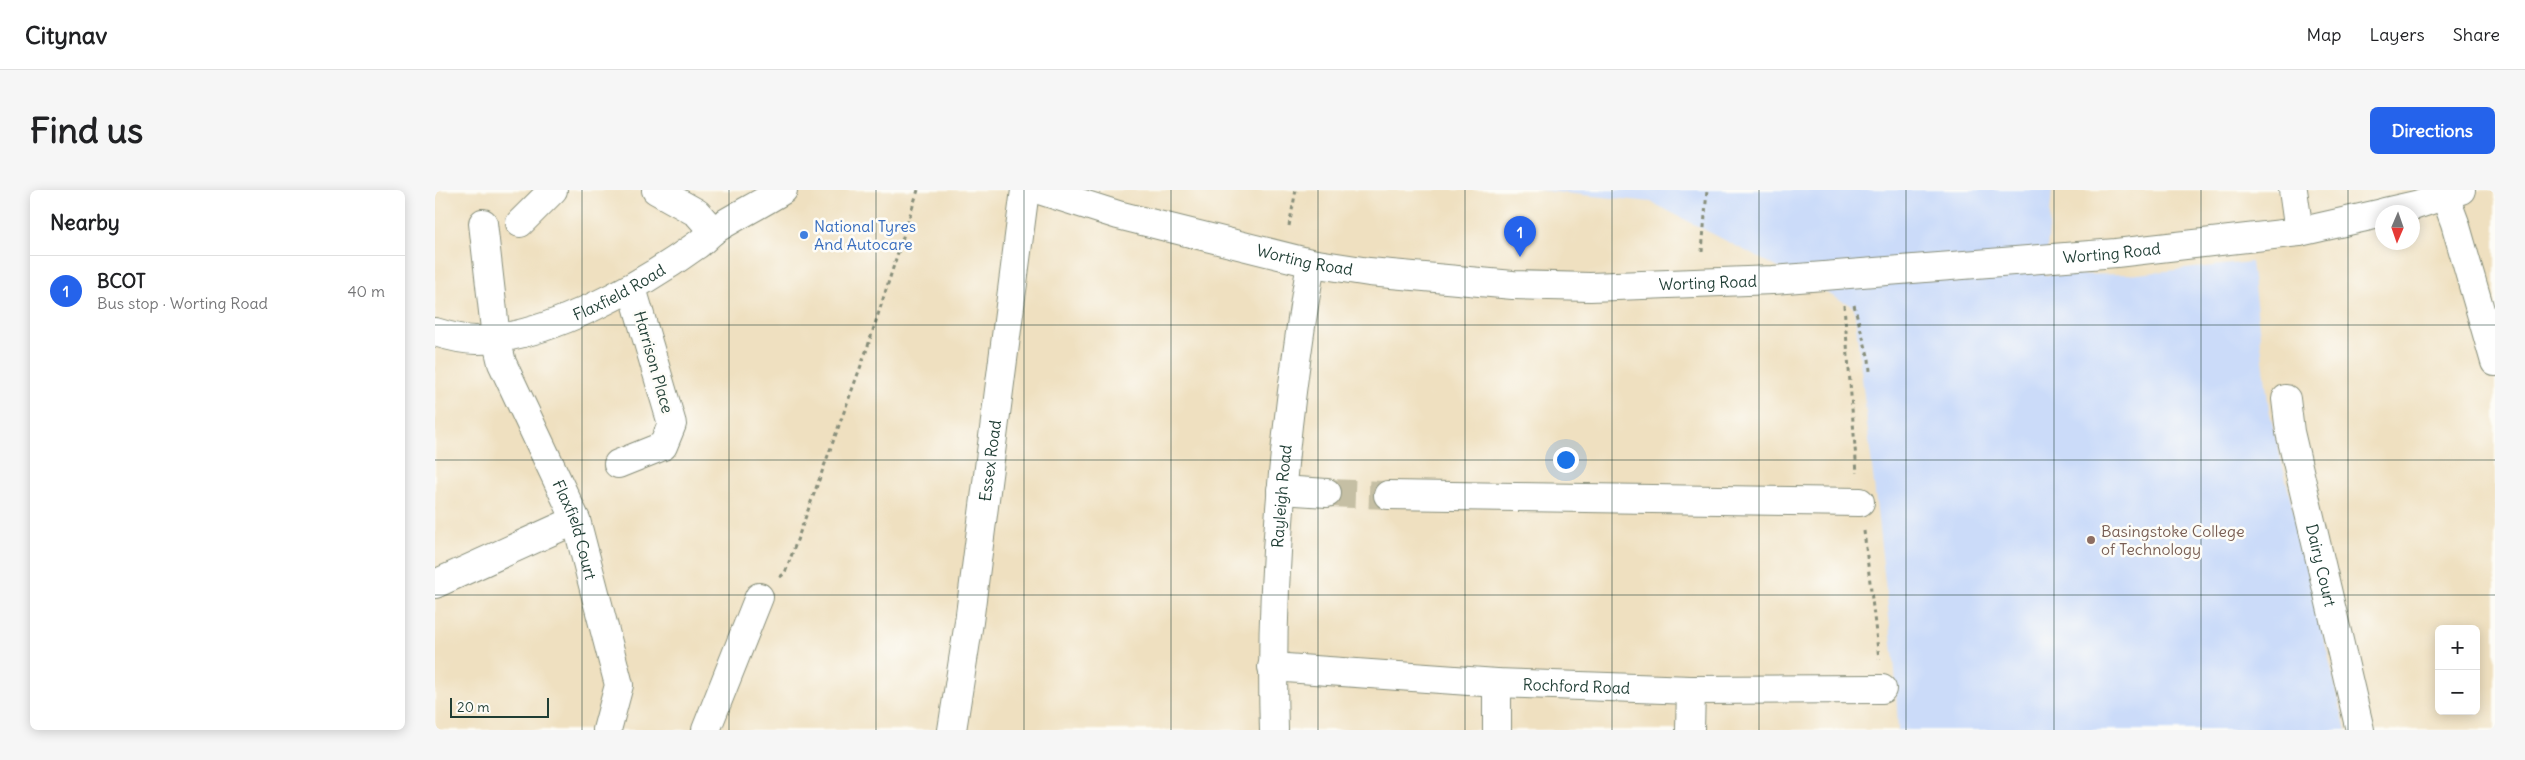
<!DOCTYPE html>
<meta charset="utf-8">
<style>
body{margin:0;font-family:Delius,sans-serif;background:#f6f6f6;color:#202124}
.controls{position:absolute;right:15px;bottom:15px;display:grid;overflow:hidden;border-radius:8px;box-shadow:0 2px 12px #0003}
.controls button{width:45px;height:45px;display:grid;place-items:center;padding:0;border:0;border-bottom:1px solid #e0e0e0;background:#fff;color:#202124;font:25px sans-serif}
.compass{position:absolute;left:1940px;top:15px;width:45px;height:45px;border-radius:50%;background:#fff;box-shadow:0 2px 12px #0003;rotate:182deg}
.scale{position:absolute;left:15px;bottom:12px;width:99px;box-sizing:border-box;padding-left:5px;border:2px solid #1f3d34;border-top:0;font-size:14px;line-height:18px;white-space:nowrap;color:#1f3d34;-webkit-text-stroke:4px #fdfcf7;paint-order:stroke}
.you{position:absolute;left:1130px;top:269px;width:18px;height:18px;margin:-12px;border:4px solid #fff;border-radius:50%;background:#1a73e8;box-shadow:0 0 0 8px #1a73e833}
.badge{display:grid;place-items:center;width:32px;height:32px;border-radius:50%;background:#2563eb;color:#fff;font-size:16px;font-weight:700}
.pin{position:absolute;translate:-50% -41px;filter:drop-shadow(0 1px 2px #0008)}
.pin::after{content:'';position:absolute;top:26px;width:18px;height:15px;background:inherit;clip-path:polygon(0 0,100% 0,50% 100%)}
.list{margin:0;padding:0;list-style:none}
h2{display:flex;justify-content:space-between;align-items:center;height:65px;margin:0;padding:0 20px;font-size:21px}
h2 small{font-size:16px;font-weight:400;color:#757577}
.list li{display:grid;grid-template-columns:32px 1fr auto;gap:15px;align-items:center;box-sizing:border-box;height:70px;padding:0 20px;border-top:1px solid #e0e0e0}
.list b{display:block;font-size:19px;white-space:nowrap}
.list p{margin:0;font-size:16px;white-space:nowrap;color:#757577}
.list em{font-size:16px;font-style:normal;color:#757577}
.map{position:relative;flex:none;width:2060px;height:540px;overflow:hidden;border-radius:8px}
header{display:flex;align-items:center;gap:30px;box-sizing:border-box;height:70px;padding:0 25px;background:#fff;border-bottom:1px solid #e0e0e0}
header strong{font-size:24px}
nav{display:flex;gap:28px;margin-inline-start:auto;font-size:18px}
.intro{display:flex;align-items:center;justify-content:space-between;box-sizing:border-box;height:120px;padding:0 30px}
h1{margin:0;font-size:35px}
.button{padding:12px 22px;border-radius:8px;background:#2563eb;color:#fff;font-size:18px;font-weight:700}
main{display:flex;gap:30px;padding:0 30px}
aside{flex:1;background:#fff;border-radius:8px;box-shadow:0 2px 12px #0003}
.map>svg:first-child{display:block}
.built{fill:#cbdbf9}
.lines{fill:none;stroke-linecap:round;stroke-linejoin:round}
.minor-tunnel{stroke:#c5bfa4;stroke-width:28;stroke-dasharray:28 14;stroke-linecap:butt}
.minor-casing{stroke:#878e7a;stroke-width:30}
.path{stroke:#878e7a;stroke-width:3;stroke-dasharray:4 4;stroke-linecap:butt}
.minor{stroke:#fff;stroke-width:28}
.grid{fill:none;stroke:#1f3d34;stroke-width:1;stroke-opacity:0.55}
.shop-dot{fill:#3f7fe0;stroke:#fdfcf7;stroke-width:2}
.education-dot{fill:#8d6e63;stroke:#fdfcf7;stroke-width:2}
.labels{text-anchor:middle;stroke-width:5;stroke-linejoin:round;paint-order:stroke}
.shop-label{font-size:16px;fill:#366cbe;stroke:#fdfcf7;text-anchor:start}
.street-label{font-size:16px;fill:#1f3d34;stroke:#fdfcf7}
.education-label{font-size:16px;fill:#785e54;stroke:#fdfcf7;text-anchor:start}
</style>
<header>
<strong>Citynav</strong>
<nav><a>Map</a><a>Layers</a><a>Share</a></nav>
</header>
<div class="intro"><h1>Find us</h1><a class="button">Directions</a></div>
<main>
<aside>
<h2>Nearby<small></small></h2>
<ul class="list">
<li><span class="badge">1</span><div><b>BCOT</b><p>Bus stop · Worting Road</p></div><em>40 m</em></li>
</ul>
</aside>
<div class="map">
<svg width="2060" height="540" viewBox="0 0 2060 540">
<rect width="100%" height="100%" fill="#fdfcf7"/>
<filter id="ink" filterUnits="userSpaceOnUse"><feTurbulence type="fractalNoise" baseFrequency=".02" numOctaves="2"/><feDisplacementMap in="SourceGraphic" scale="10" xChannelSelector="R" yChannelSelector="G"/><feConvolveMatrix kernelMatrix="1 2 1 2 8 2 1 2 1" color-interpolation-filters="sRGB"/></filter>
<filter id="wash" filterUnits="userSpaceOnUse"><feTurbulence type="fractalNoise" baseFrequency=".0096" numOctaves="4" result="noise"/><feDisplacementMap in="SourceGraphic" scale="20" xChannelSelector="R" yChannelSelector="G"/><feGaussianBlur stdDeviation="1.12" result="paint"/><feColorMatrix in="noise" values="0 0 0 0 0 0 0 0 0 0 0 0 0 0 0 0 0 1.4 0 .05"/><feComposite in="paint" operator="in"/></filter>
<g filter="url(#wash)">
<rect width="100%" height="100%" fill="#efe0c0"/>
<!-- built -->
<polygon class="built" points="1100,0 1617,0 1610,85 1703,84 1816,72 1834,219 1911,540 1463,540 1460,480 1419,117 1216,12"/>
</g>
<g filter="url(#ink)">
<g class="lines">
<!-- minor-tunnel -->
<polyline class="minor-tunnel" points="892,303 953,305"/>
<defs>
<g id="minor">
<polyline points="221,0 262,23 278,41"/>
<path id="s1" d="M604,0L683,25L876,73L934,82L1078,95L1155,97L1338,90L1681,63L1864,42L1948,23"/>
<polyline points="1858,0 1864,42"/>
<polyline points="2010,6 2020,33 2060,172"/>
<polyline points="1950,22 1981,15 2026,0"/>
<path id="s2" d="M48,33L61,148L67,173L141,330L184,495L172,540"/>
<polyline points="85,33 118,0"/>
<path id="s3" d="M0,142C13,146 27,150 41,150C111,149 206,96 262,55C268,51 273,45 279,40C301,26 326,14 348,0"/>
<path id="s4" d="M1851,209L1855,242L1925,540"/>
<polyline points="183,274 228,256 237,234 197,98"/>
<polyline points="846,300 892,303"/>
<polyline points="953,305 1425,312"/>
<polyline points="0,394 141,330"/>
<path id="s5" d="M837,477L1062,493L1256,500L1447,499"/>
<polyline points="271,540 324,407"/>
<path id="s6" d="M517,540L534,432L590,0"/>
<path id="s7" d="M839,540C834,384 850,227 876,73"/>
<polyline points="1062,540 1062,493"/>
<polyline points="1255,540 1256,500"/>
</g>
</defs>
<!-- minor casing -->
<use href="#minor" class="minor-casing"/>
<!-- path -->
<g class="path">
<polyline points="854,36 861,0"/>
<polyline points="1267,62 1272,0"/>
<polyline points="1409,115 1422,283"/>
<polyline points="1419,115 1434,169 1435,181"/>
<polyline points="1429,341 1444,469"/>
<polyline points="345,387 350,383 432,159 483,0"/>
</g>
<!-- minor -->
<use href="#minor" class="minor"/>
</g>
</g>
<!-- grid -->
<path class="grid" d="M147,0V540M294,0V540M441,0V540M589,0V540M736,0V540M883,0V540M1030,0V540M1177,0V540M1324,0V540M1471,0V540M1619,0V540M1766,0V540M1913,0V540M0,135H2060M0,270H2060M0,405H2060"/>
<!-- markers -->
<circle class="shop-dot" cx="369" cy="45" r="5"/>
<circle class="education-dot" cx="1656" cy="350" r="5"/>
<g class="labels">
<!-- shop labels -->
<g class="shop-label">
<text x="379" y="42">National Tyres<tspan x="379" dy="18">And Autocare</tspan></text>
</g>
<!-- street labels -->
<g class="street-label">
<text dy="6" stroke="none"><textPath href="#s1" startOffset="1085">Worting Road</textPath></text>
<text dy="6" stroke="none"><textPath href="#s1" startOffset="275">Worting Road</textPath></text>
<text dy="6" stroke="none"><textPath href="#s1" startOffset="680">Worting Road</textPath></text>
<text dy="6" stroke="none"><textPath href="#s3" startOffset="194">Flaxfield Road</textPath></text>
<text transform="translate(219 172) rotate(74)" y="6">Harrison Place</text>
<text dy="6" stroke="none"><textPath href="#s6" startOffset="272">Essex Road</textPath></text>
<text dy="6" stroke="none"><textPath href="#s7" startOffset="234">Rayleigh Road</textPath></text>
<text dy="6" stroke="none"><textPath href="#s2" startOffset="324">Flaxfield Court</textPath></text>
<text dy="6" stroke="none"><textPath href="#s4" startOffset="170">Dairy Court</textPath></text>
<text dy="6" stroke="none"><textPath href="#s5" startOffset="305">Rochford Road</textPath></text>
</g>
<!-- education labels -->
<g class="education-label">
<text x="1666" y="347">Basingstoke College<tspan x="1666" dy="18">of Technology</tspan></text>
</g>
</g>
</svg>
<div class="controls">
<button>+</button>
<button>−</button>
</div>
<svg class="compass" viewBox="-18 -18 36 36"><path d="M0-13l5 13h-10z" fill="#e53935"/><path d="M0 13l5-13h-10z" fill="#757577"/></svg>
<div class="scale">20 m</div>
<div class="you"></div>
<div class="pin badge" style="left:1085px;top:67px">1</div>
</div>
</main>
